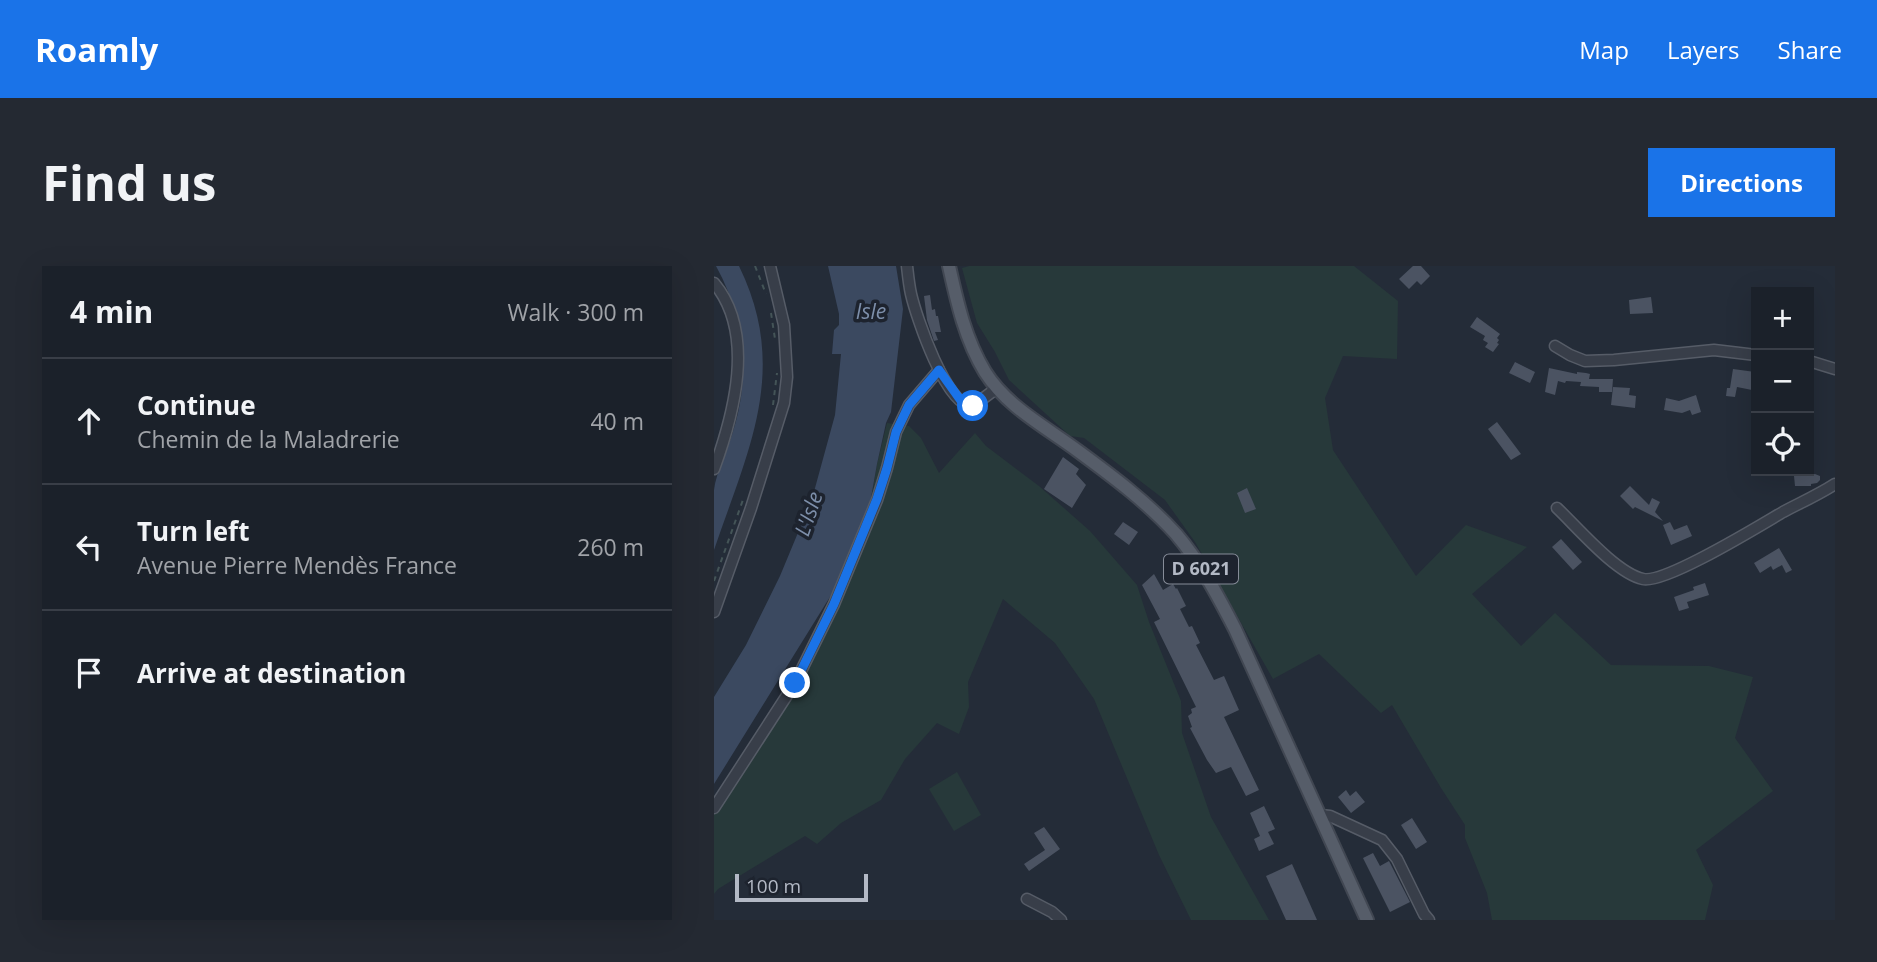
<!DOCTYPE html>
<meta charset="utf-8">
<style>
body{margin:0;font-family:"Open Sans",sans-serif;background:#242932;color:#f1f3f6}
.controls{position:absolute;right:21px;top:21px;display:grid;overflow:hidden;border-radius:0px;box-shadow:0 7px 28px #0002}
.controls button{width:63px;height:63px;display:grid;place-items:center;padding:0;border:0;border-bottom:2px solid #393e47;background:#1b212a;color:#f1f3f6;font:35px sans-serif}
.scale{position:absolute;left:21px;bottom:18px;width:133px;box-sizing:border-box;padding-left:7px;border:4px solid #b3b9c5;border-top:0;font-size:19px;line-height:24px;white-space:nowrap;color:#b3b9c5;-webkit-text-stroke:5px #1d232e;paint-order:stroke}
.stop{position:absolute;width:21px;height:21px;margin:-16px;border:5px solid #1a73e8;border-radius:50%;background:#fff}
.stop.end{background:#1a73e8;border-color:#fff;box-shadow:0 2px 7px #0008}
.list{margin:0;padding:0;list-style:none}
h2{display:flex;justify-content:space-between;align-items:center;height:91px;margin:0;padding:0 28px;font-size:30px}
h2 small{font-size:23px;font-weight:400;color:#a0a3a8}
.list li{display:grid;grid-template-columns:46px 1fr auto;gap:21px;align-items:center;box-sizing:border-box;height:126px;padding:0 28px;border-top:2px solid #393e47}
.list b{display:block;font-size:26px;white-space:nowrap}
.list p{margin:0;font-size:23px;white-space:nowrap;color:#a0a3a8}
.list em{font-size:23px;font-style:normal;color:#a0a3a8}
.icon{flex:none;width:38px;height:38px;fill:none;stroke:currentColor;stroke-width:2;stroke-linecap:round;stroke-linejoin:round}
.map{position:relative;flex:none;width:1121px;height:654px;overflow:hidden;border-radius:0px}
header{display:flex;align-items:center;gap:42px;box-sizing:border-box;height:98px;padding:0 35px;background:#1a73e8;color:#fff}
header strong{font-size:33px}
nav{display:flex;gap:38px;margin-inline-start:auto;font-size:24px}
.intro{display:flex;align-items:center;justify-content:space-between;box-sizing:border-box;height:168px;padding:0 42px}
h1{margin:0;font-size:49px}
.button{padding:18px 32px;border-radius:0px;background:#1a73e8;color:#fff;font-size:24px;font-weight:700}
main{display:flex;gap:42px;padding:0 42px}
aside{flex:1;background:#1b212a;border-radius:0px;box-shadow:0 7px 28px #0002}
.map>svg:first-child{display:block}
.green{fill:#27393a}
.water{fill:#3b4960}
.building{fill:#4b5362}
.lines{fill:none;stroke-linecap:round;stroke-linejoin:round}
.minor-casing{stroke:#565c67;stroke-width:13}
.major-casing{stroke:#414752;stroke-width:16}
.path{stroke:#445457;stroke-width:2;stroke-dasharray:5 5;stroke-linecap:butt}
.minor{stroke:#383e49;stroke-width:10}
.major{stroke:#565d69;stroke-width:12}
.route{stroke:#1a73e8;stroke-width:9}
.labels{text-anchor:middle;stroke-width:7;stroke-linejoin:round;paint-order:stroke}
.shield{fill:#1d232e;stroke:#868c98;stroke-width:2}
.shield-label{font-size:18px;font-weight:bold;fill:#b3b9c5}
.water-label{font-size:21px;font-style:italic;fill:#7d8faa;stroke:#1d232e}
</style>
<header>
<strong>Roamly</strong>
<nav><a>Map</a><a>Layers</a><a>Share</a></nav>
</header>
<div class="intro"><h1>Find us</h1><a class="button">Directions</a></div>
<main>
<aside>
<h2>4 min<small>Walk · 300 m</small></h2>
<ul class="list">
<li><svg class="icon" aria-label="ahead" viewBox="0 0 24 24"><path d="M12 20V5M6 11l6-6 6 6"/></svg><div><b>Continue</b><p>Chemin de la Maladrerie</p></div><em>40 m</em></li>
<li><svg class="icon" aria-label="left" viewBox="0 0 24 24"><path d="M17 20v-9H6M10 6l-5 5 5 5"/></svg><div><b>Turn left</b><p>Avenue Pierre Mendès France</p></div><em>260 m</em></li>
<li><svg class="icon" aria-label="arrive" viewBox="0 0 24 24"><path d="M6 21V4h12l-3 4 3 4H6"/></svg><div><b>Arrive at destination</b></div></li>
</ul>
</aside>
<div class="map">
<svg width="1121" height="654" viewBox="0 0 1121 654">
<rect width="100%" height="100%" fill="#242c38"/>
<!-- green -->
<g class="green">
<polygon points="255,0 640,0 684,35 683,93 629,90 611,132 619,184 702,310 752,259 813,281 758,328 807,380 841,347 897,399 995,400 1039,411 1021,472 1059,525 982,584 999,619 991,654 778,654 773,627 751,572 751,559 727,522 678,439 667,447 605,388 559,413 481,276 451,234 370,172 356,170 295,114 281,86 263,57 248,2"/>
<polygon points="173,157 195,160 207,172 225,207 261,167 272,180 325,220 376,265 423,319 435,356 467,435 468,467 497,551 555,654 477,654 445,589 380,433 341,377 289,333 254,416 255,441 245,468 223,457 191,493 167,534 127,557 103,578 91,570 4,623 0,628 0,540 42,475 60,439 80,410 128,313 156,240 163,198"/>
<polygon points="243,506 267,549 240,565 215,523"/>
</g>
<!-- water -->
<g class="water">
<path d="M2,0H25C76,104 34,184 0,284C0,264 0,243 0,224C2,206 15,181 20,162C37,106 30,51 2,0Z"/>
<polygon points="114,0 182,0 189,43 177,146 172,157 163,198 155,243 119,326 0,518 0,431 32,379 66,310 98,233 121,149 127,88 118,88 120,64 125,59 125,48"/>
</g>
<!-- building -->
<g class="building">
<polygon points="699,0 707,0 716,10 707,19 703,15 695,23 685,13"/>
<polygon points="216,29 218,44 221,43 222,50 224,50 227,66 221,66 224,74 220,75 213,54 210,30"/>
<polygon points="937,31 939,47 916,48 915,34"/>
<polygon points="763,51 786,68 783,72 785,74 783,77 785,78 779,86 771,81 774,77 769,74 771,70 756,61"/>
<polygon points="801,96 821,106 816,117 795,107"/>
<polygon points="835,102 863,108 863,106 872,107 876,108 875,113 899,113 898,126 885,126 885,121 866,120 867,116 852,115 851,117 844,115 841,129 831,126"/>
<polygon points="1019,103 1041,106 1038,124 1023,121 1021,131 1012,130 1013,122 1016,122"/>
<polygon points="899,121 916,122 915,129 922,130 921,142 897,139"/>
<polygon points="982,129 987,146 978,149 976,144 968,147 950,144 952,132 965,135"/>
<polygon points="783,156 807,188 797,194 774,163"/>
<polygon points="349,191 365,203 362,208 372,219 358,242 330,223"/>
<polygon points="1082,205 1086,205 1090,210 1101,208 1106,210 1106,214 1103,217 1097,218 1097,220 1081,220 1080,210"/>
<polygon points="916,220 935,239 938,232 946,236 941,246 949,255 921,241 919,243 906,230"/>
<polygon points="533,222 542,243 531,247 523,227"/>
<polygon points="409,256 424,266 415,279 400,268"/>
<polygon points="956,256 960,264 973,259 978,270 957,279 949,259"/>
<polygon points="847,273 868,296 859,304 838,281"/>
<polygon points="1065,282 1078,304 1072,307 1068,299 1059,304 1057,300 1046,307 1040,297"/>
<polygon points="440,308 449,324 459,318 462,323 463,322 472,340 466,343 475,361 478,360 486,377 482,379 500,414 510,410 525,444 510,451 545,524 532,530 517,501 502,507 493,494 476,462 478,461 474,450 478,447 477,443 482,441 440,356 446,353 428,319"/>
<polygon points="991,317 995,329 973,336 975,342 965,345 960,331 980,324 979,321"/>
<polygon points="632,524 636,530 642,525 651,536 637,547 624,531"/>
<polygon points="550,540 561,563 554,566 560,578 545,585 540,573 546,570 536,547"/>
<polygon points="698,552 713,576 702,583 687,559"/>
<polygon points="330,561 346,583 315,605 310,598 331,584 320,567"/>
<polygon points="659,587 666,600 675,595 696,636 676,646 649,592"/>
<polygon points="578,598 603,654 572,654 552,610"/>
</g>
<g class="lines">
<defs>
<g id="minor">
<path d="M193,0C194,9 195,19 197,28C202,50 233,143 259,140L283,122"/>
<path d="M0,17C42,67 20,148 0,203"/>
<polyline points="841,80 856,89 871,95 900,94 1000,84 1042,89"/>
<polyline points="1095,95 1121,103"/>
<path d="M843,242C864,262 902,307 929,313C951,318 1045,260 1069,246C1086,237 1104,229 1121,218"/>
<polyline points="0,346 37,242 70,137 73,111 70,59 56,0"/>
<polyline points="0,542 81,417 120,338 163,234 173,202 182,166 195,139 225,104"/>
<polyline points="606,549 616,550 668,574 683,593 710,648 715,654"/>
<polyline points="313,633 338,646 347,654"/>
</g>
<path id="major" d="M235,0C243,36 251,73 271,106C293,141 332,161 364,185C398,210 433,236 462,268C486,296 504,330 521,363L653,654"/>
</defs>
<!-- minor casing -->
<use href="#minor" class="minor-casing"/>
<!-- major casing -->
<use href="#major" class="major-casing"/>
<!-- path -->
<g class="path">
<polyline points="41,0 52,28"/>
<polyline points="57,47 61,73"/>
<polyline points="59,139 63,107"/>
<polyline points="0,315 30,231"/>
</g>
<!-- minor -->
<use href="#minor" class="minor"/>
<!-- major -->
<use href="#major" class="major"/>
</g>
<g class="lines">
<!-- route -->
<polyline class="route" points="81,417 120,338 163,233 173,202 182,166 195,139 225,104 250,139 259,140"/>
</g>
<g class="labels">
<!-- shield labels -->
<rect class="shield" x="450" y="288.5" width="74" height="29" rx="5"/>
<g class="shield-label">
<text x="487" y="309">D 6021</text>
</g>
<!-- water labels -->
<g class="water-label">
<text x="157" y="53">Isle</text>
<text transform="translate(95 248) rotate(-71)" y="7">L'Isle</text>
</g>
</g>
</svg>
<div class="controls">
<button>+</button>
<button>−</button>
<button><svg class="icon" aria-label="locate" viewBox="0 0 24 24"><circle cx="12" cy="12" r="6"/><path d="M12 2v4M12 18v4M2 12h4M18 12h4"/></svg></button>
</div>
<div class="scale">100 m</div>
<div class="stop" style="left:259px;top:140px"></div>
<div class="stop end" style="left:81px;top:417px"></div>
</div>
</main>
